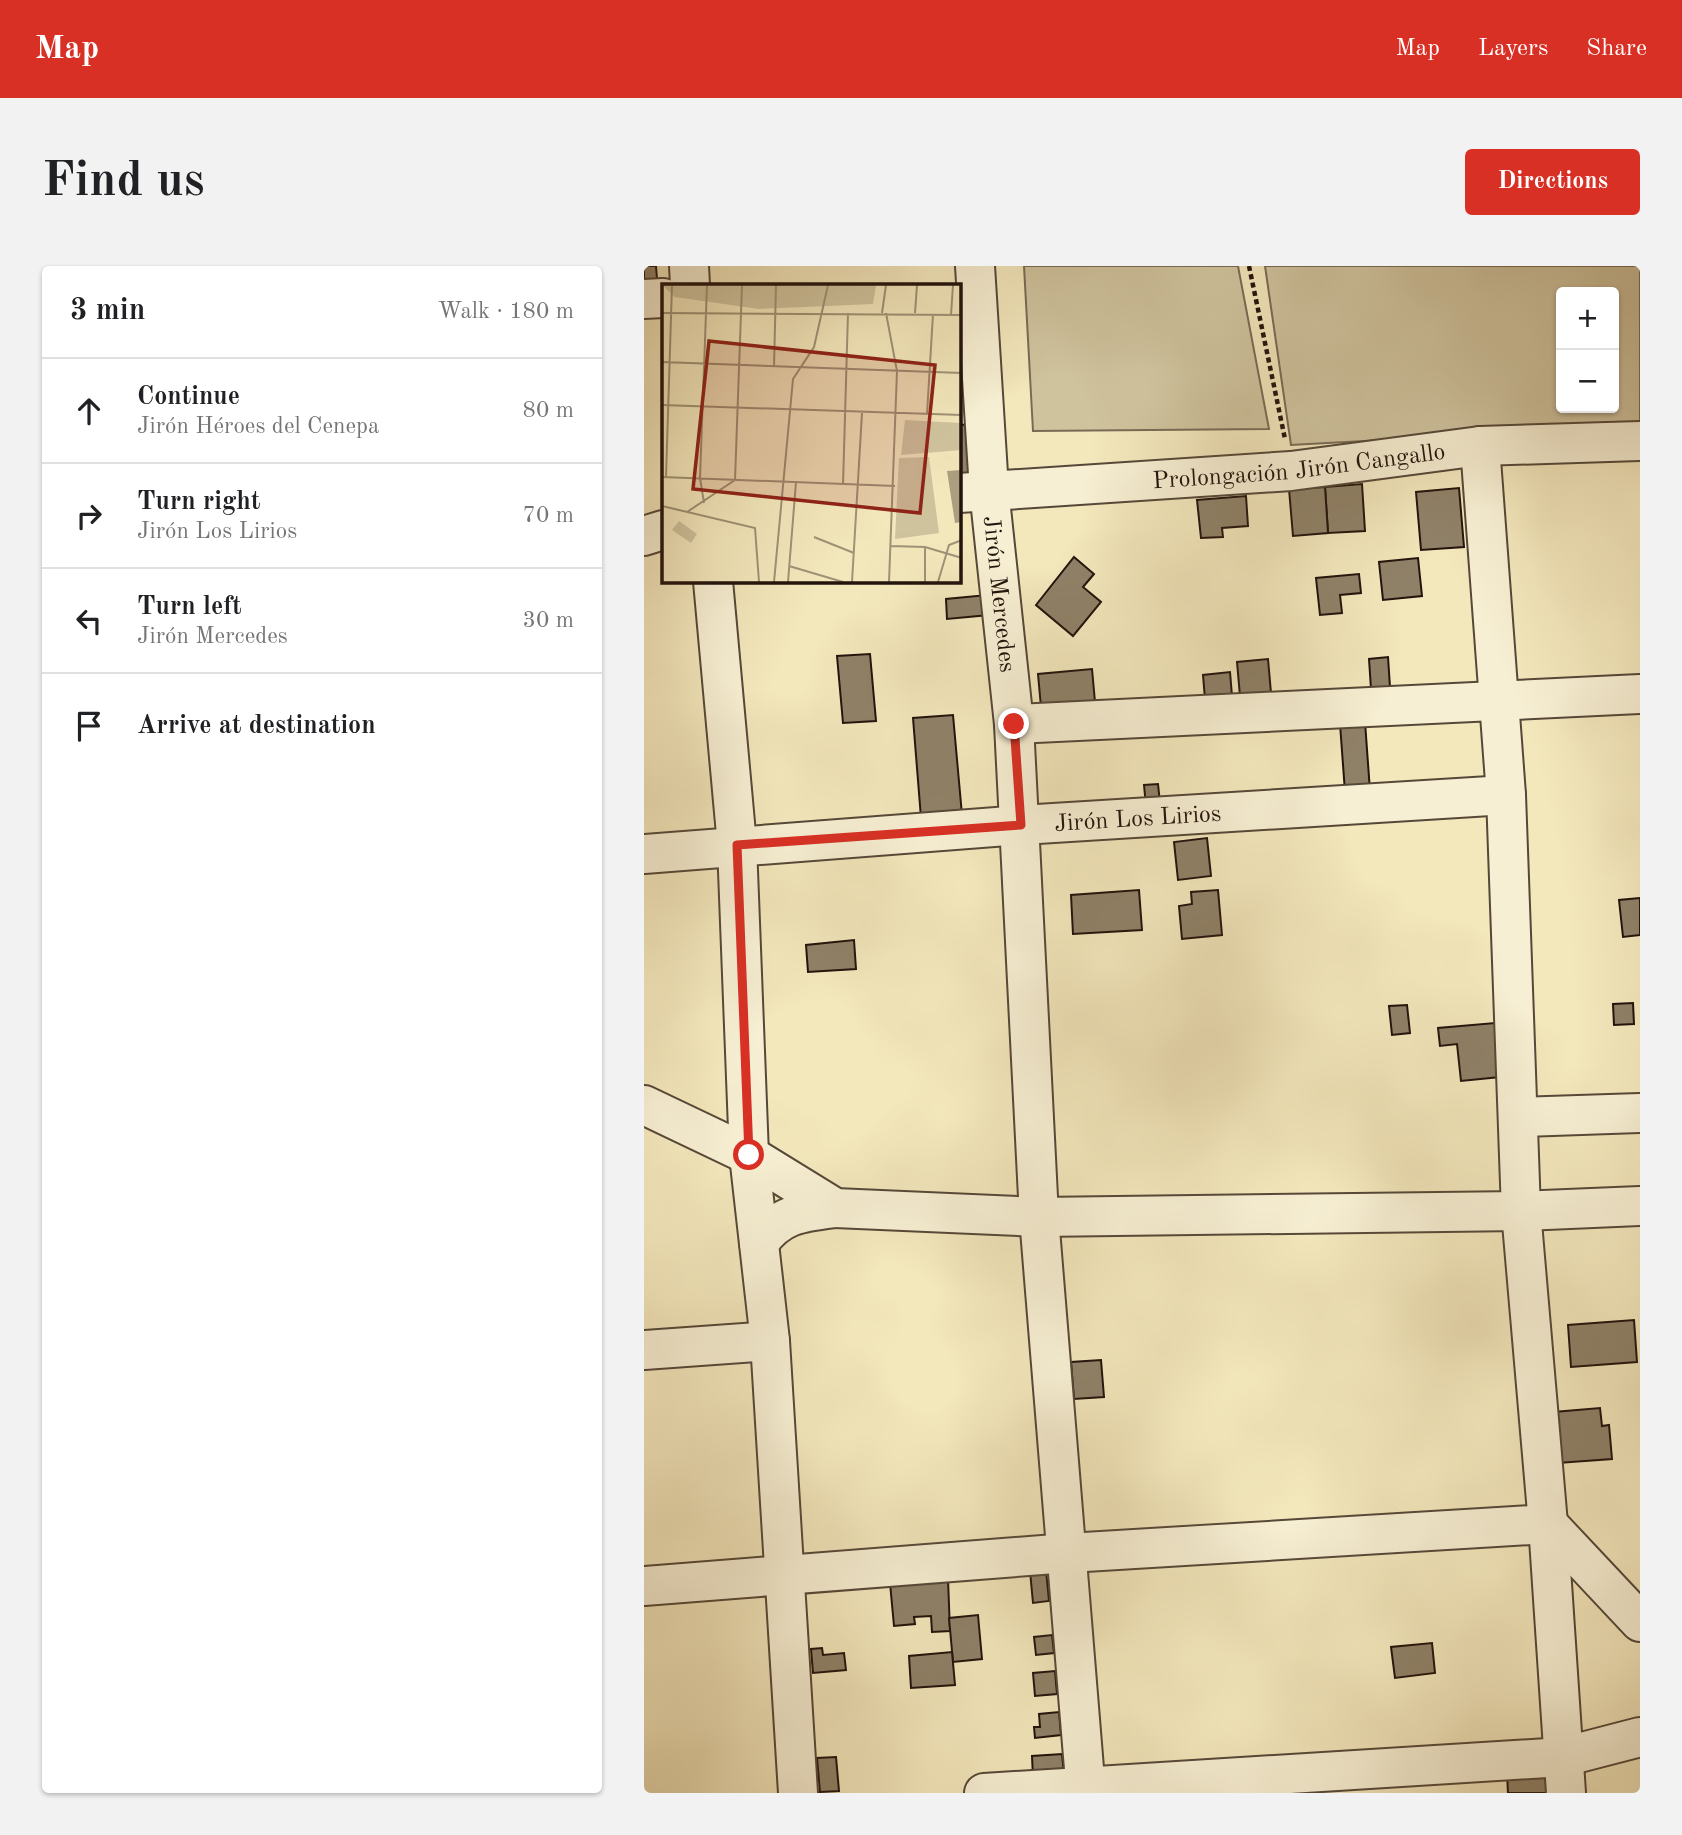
<!DOCTYPE html>
<meta charset="utf-8">
<style>
body{margin:0;font-family:"Old Standard TT",serif;background:#f2f2f2;color:#202124}
.controls{position:absolute;right:21px;top:21px;display:grid;overflow:hidden;border-radius:7px;box-shadow:0 2px 5px #0004}
.controls button{width:63px;height:63px;display:grid;place-items:center;padding:0;border:0;border-bottom:2px solid #e0e0e0;background:#fff;color:#202124;font:35px sans-serif}
.stop{position:absolute;width:21px;height:21px;margin:-16px;border:5px solid #d93025;border-radius:50%;background:#fff}
.stop.end{background:#d93025;border-color:#fff;box-shadow:0 2px 7px #0008}
.list{margin:0;padding:0;list-style:none}
h2{display:flex;justify-content:space-between;align-items:center;height:91px;margin:0;padding:0 28px;font-size:30px}
h2 small{font-size:23px;font-weight:400;color:#757577}
.list li{display:grid;grid-template-columns:46px 1fr auto;gap:21px;align-items:center;box-sizing:border-box;height:105px;padding:0 28px;border-top:2px solid #e0e0e0}
.list b{display:block;font-size:26px;white-space:nowrap}
.list p{margin:0;font-size:23px;white-space:nowrap;color:#757577}
.list em{font-size:23px;font-style:normal;color:#757577}
.icon{flex:none;width:38px;height:38px;fill:none;stroke:currentColor;stroke-width:2;stroke-linecap:round;stroke-linejoin:round}
.map{position:relative;flex:none;width:996px;height:1527px;overflow:hidden;border-radius:7px}
header{display:flex;align-items:center;gap:42px;box-sizing:border-box;height:98px;padding:0 35px;background:#d93025;color:#fff}
header strong{font-size:33px}
nav{display:flex;gap:38px;margin-inline-start:auto;font-size:24px}
.intro{display:flex;align-items:center;justify-content:space-between;box-sizing:border-box;height:168px;padding:0 42px}
h1{margin:0;font-size:49px}
.button{padding:18px 32px;border-radius:7px;background:#d93025;color:#fff;font-size:24px;font-weight:700}
main{display:flex;gap:42px;padding:0 42px}
aside{flex:1;background:#fff;border-radius:7px;box-shadow:0 2px 5px #0004}
.map>svg:first-child{display:block}
.green{fill:#cfc39e;stroke:#786b55;stroke-width:2;fill-rule:evenodd}
.building{fill:#8f8168;stroke:#22130c;stroke-width:2}
.lines{fill:none;stroke-linecap:round;stroke-linejoin:round}
.minor-casing{stroke:#564838;stroke-width:42}
.path{stroke:#22130c;stroke-width:4.5;stroke-dasharray:5 3.5;stroke-linecap:butt}
.minor{stroke:#f7efd3;stroke-width:38}
.route{stroke:#d93025;stroke-width:9}
.labels{text-anchor:middle;stroke-width:6;stroke-linejoin:round;paint-order:stroke}
.street-label{font-size:24px;fill:#22130c;stroke:#f7efd3}
.inset-road{fill:none;stroke:#9f9276;stroke-width:2}
.view{fill:#8f2418;fill-opacity:0.15;stroke:#8f2418;stroke-width:3.5}
.inset-edge{fill:none;stroke:#22130c;stroke-width:3.5}
</style>
<header>
<strong>Map</strong>
<nav><a>Map</a><a>Layers</a><a>Share</a></nav>
</header>
<div class="intro"><h1>Find us</h1><a class="button">Directions</a></div>
<main>
<aside>
<h2>3 min<small>Walk · 180 m</small></h2>
<ul class="list">
<li><svg class="icon" aria-label="ahead" viewBox="0 0 24 24"><path d="M12 20V5M6 11l6-6 6 6"/></svg><div><b>Continue</b><p>Jirón Héroes del Cenepa</p></div><em>80 m</em></li>
<li><svg class="icon" aria-label="right" viewBox="0 0 24 24"><path d="M7 20v-9h11M14 6l5 5-5 5"/></svg><div><b>Turn right</b><p>Jirón Los Lirios</p></div><em>70 m</em></li>
<li><svg class="icon" aria-label="left" viewBox="0 0 24 24"><path d="M17 20v-9H6M10 6l-5 5 5 5"/></svg><div><b>Turn left</b><p>Jirón Mercedes</p></div><em>30 m</em></li>
<li><svg class="icon" aria-label="arrive" viewBox="0 0 24 24"><path d="M6 21V4h12l-3 4 3 4H6"/></svg><div><b>Arrive at destination</b></div></li>
</ul>
</aside>
<div class="map">
<svg width="996" height="1527" viewBox="0 0 996 1527">
<rect width="100%" height="100%" fill="#f3e7bc"/>
<filter id="stains"><feTurbulence type="fractalNoise" baseFrequency=".00286" numOctaves="4"/><feColorMatrix values="0 0 0 0 .2 0 0 0 0 .09 0 0 0 0 .02 0 0 0 .5 -.17"/></filter>
<radialGradient id="worn" r=".72"><stop offset=".6" stop-color="#630" stop-opacity="0"/><stop offset="1" stop-color="#630" stop-opacity=".3"/></radialGradient>
<!-- green -->
<g class="green">
<polygon points="380,0 594,0 625,163 389,165"/>
<path d="M621,0H996V160L647,179ZM917,26H970V142H917Z"/>
</g>
<!-- building -->
<g class="building">
<polygon points="0,0 12,0 13,13 0,14"/>
<polygon points="330,158 334,207 315,209 315,159"/>
<polygon points="718,218 721,265 684,267 681,221"/>
<polygon points="681,221 684,267 649,270 645,223"/>
<polygon points="815,222 820,281 777,284 772,226"/>
<polygon points="602,230 604,260 578,262 579,271 557,272 553,234"/>
<polygon points="430,291 450,308 439,321 457,336 429,370 392,339"/>
<polygon points="774,292 778,330 739,334 735,296"/>
<polygon points="715,308 717,327 696,329 698,347 676,349 672,312"/>
<polygon points="343,329 345,349 303,353 302,333"/>
<polygon points="226,388 232,455 199,457 193,390"/>
<polygon points="744,391 746,421 727,423 725,393"/>
<polygon points="624,393 627,427 596,430 593,396"/>
<polygon points="448,403 451,436 397,441 394,408"/>
<polygon points="586,406 588,430 561,433 559,409"/>
<polygon points="309,449 318,549 277,552 269,452"/>
<polygon points="721,456 726,525 701,526 696,458"/>
<polygon points="514,518 516,537 502,540 500,519"/>
<polygon points="563,572 567,610 534,614 530,576"/>
<polygon points="495,624 498,664 429,668 427,629"/>
<polygon points="574,624 578,669 538,673 535,640 548,638 547,626"/>
<polygon points="996,632 996,669 979,671 975,634"/>
<polygon points="210,674 212,703 164,706 162,679"/>
<polygon points="989,737 990,758 970,759 969,738"/>
<polygon points="763,739 766,767 748,769 745,740"/>
<polygon points="851,757 856,811 817,815 813,778 796,780 794,762"/>
<polygon points="990,1054 993,1096 927,1101 924,1059"/>
<polygon points="457,1094 460,1131 430,1133 427,1096"/>
<polygon points="956,1142 958,1160 965,1159 968,1193 914,1197 910,1146"/>
<polygon points="402,1304 405,1335 389,1337 386,1305"/>
<polygon points="304,1313 306,1365 288,1366 287,1350 270,1351 271,1358 250,1360 246,1317"/>
<polygon points="334,1349 338,1393 309,1396 305,1352"/>
<polygon points="408,1369 410,1387 392,1389 390,1371"/>
<polygon points="788,1377 791,1407 751,1412 747,1381"/>
<polygon points="178,1382 179,1389 200,1387 202,1404 169,1407 167,1383"/>
<polygon points="308,1386 311,1419 267,1422 265,1390"/>
<polygon points="411,1405 413,1428 391,1430 389,1407"/>
<polygon points="415,1446 417,1469 391,1472 390,1461 396,1461 395,1448"/>
<polygon points="418,1488 420,1509 389,1512 388,1490"/>
<polygon points="192,1491 195,1525 176,1526 173,1492"/>
<polygon points="902,1505 904,1527 864,1527 863,1508"/>
</g>
<g class="lines">
<defs>
<g id="minor">
<polyline points="45,0 46,19"/>
<path id="s1" d="M331,0L345,224L370,458L395,951L442,1527"/>
<polyline points="0,33 19,32"/>
<polyline points="836,180 862,529 877,945 904,1258 922,1527"/>
<path id="s2" d="M315,227L647,205L836,180L996,175"/>
<polyline points="0,270 19,264"/>
<polyline points="69,315 93,579 105,889 126,1075 154,1527"/>
<polyline points="370,458 996,428"/>
<path id="s3" d="M0,588L377,559L862,529"/>
<polyline points="0,839 105,889 191,942 395,951 877,945 996,940"/>
<polyline points="876,851 996,847"/>
<path d="M115,977C135,948 158,946 191,942"/>
<polyline points="0,1084 126,1075"/>
<polyline points="0,1320 424,1287 904,1258 996,1356"/>
<polyline points="340,1527 919,1491 996,1471"/>
</g>
</defs>
<!-- minor casing -->
<use href="#minor" class="minor-casing"/>
<!-- path -->
<polyline class="path" points="605,0 641,173"/>
<!-- minor -->
<use href="#minor" class="minor"/>
</g>
<g class="lines">
<!-- route -->
<polyline class="route" points="105,889 93,579 377,559 370,458"/>
</g>
<g class="labels">
<!-- street labels -->
<g class="street-label">
<text dy="8" stroke="none"><textPath href="#s2" startOffset="341">Prolongación Jirón Cangallo</textPath></text>
<text dy="8" stroke="none"><textPath href="#s1" startOffset="329">Jirón Mercedes</textPath></text>
<text dy="8" stroke="none"><textPath href="#s3" startOffset="495">Jirón Los Lirios</textPath></text>
</g>
</g>
<!-- overview -->
<g transform="translate(18 18)">
<rect width="299" height="299" fill="#f3e7bc"/>
<path d="M0,1H214L211,20L97,25L13,13ZM243,136L299,139V166L239,171ZM267,173L277,249L233,255L237,174ZM17,237L35,250L29,259L10,246Z" fill="#cfc39e"/>
<path d="M299,186V238L293,239L285,187Z" fill="#ac9f80"/>
<path class="inset-road" d="M0,29L300,31M220,29L224,1M224,29L235,87L227,298M253,29L255,1M289,31L291,1M0,78L300,89M112,83L114,1M0,121L300,131M265,130L271,30M0,193L233,202M4,193L10,1M181,201L186,29M42,219L38,194L45,1M0,222L93,244L97,298M25,228L73,196L80,1M152,253L192,269M229,262L263,263L300,274M127,282L181,298M112,298L131,95L152,63L166,1M126,298L134,198M190,298L200,129M263,298V263M276,298L287,261L300,256"/>
<path class="view" d="M47,57L273,81L258,229L31,205Z"/>
<rect width="299" height="299" class="inset-edge"/>
</g>
<rect width="100%" height="100%" filter="url(#stains)"/>
<rect width="100%" height="100%" fill="url(#worn)"/>
</svg>
<div class="controls">
<button>+</button>
<button>−</button>
</div>
<div class="stop" style="left:105px;top:889px"></div>
<div class="stop end" style="left:370px;top:458px"></div>
</div>
</main>
